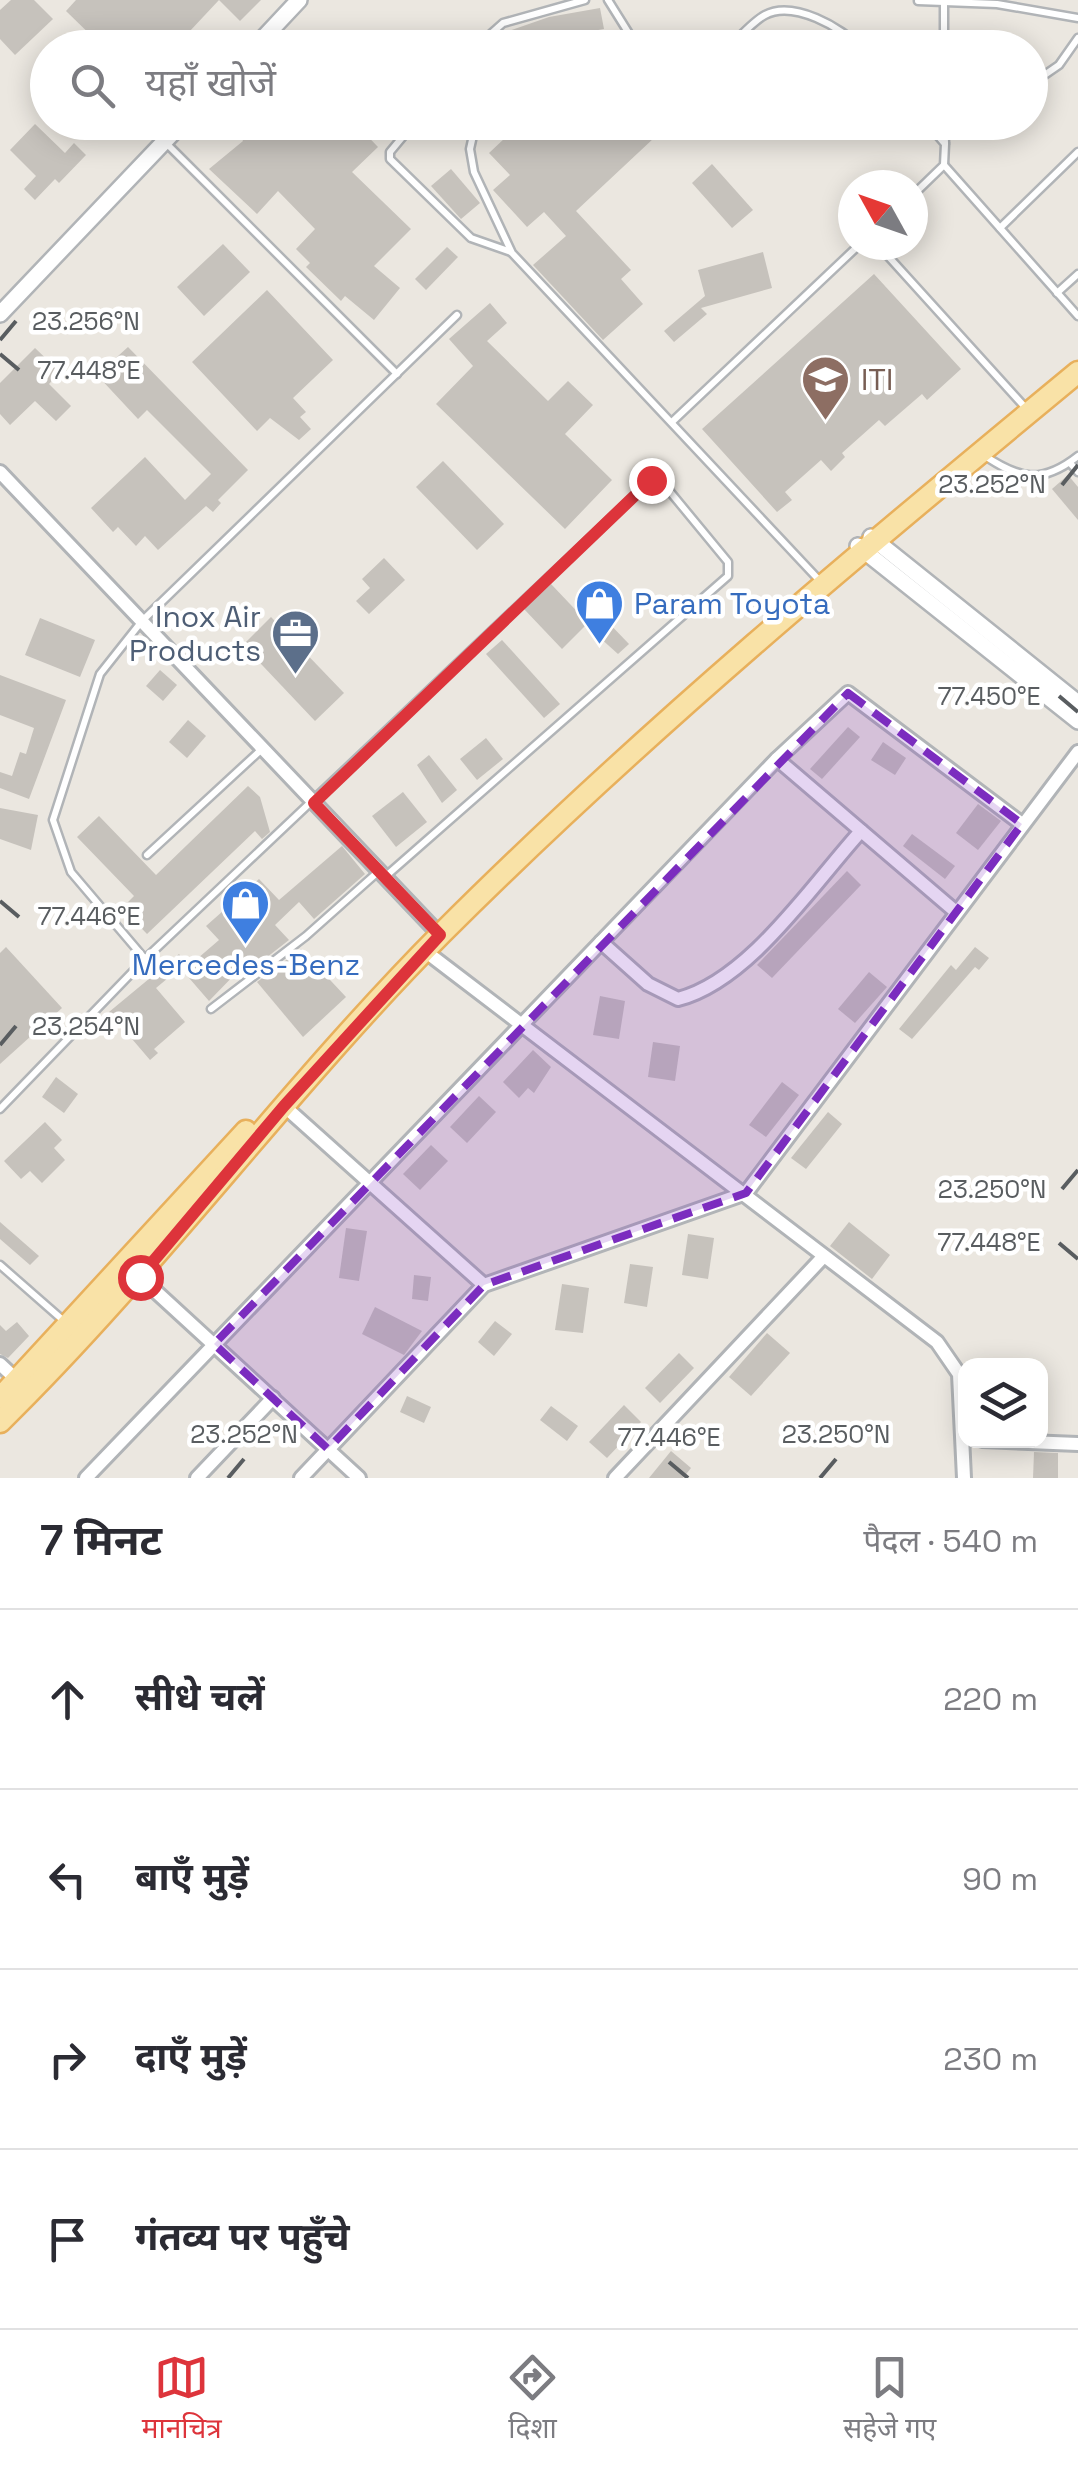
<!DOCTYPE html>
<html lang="hi">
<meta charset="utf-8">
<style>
body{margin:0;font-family:"Space Grotesk","Noto Sans Devanagari",sans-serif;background:#f7f7f7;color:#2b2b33}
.controls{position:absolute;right:30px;bottom:30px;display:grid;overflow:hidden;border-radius:20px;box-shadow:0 5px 25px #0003}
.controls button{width:90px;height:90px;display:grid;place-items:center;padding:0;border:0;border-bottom:2px solid #e1e1e2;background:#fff;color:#2b2b33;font:50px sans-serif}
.compass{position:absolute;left:838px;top:170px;width:90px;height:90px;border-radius:50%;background:#fff;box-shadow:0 5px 25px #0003;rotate:310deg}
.stop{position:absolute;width:30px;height:30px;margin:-22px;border:8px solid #dd343b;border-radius:50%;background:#fff}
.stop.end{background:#dd343b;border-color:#fff;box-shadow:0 2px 10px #0008}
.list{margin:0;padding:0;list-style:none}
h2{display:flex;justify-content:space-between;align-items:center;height:130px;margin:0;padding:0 40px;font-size:42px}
h2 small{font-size:32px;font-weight:400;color:#7c7c81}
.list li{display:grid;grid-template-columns:65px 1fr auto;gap:30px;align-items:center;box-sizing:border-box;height:180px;padding:0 40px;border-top:2px solid #e1e1e2}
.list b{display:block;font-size:38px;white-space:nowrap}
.list em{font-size:32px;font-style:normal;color:#7c7c81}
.icon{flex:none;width:55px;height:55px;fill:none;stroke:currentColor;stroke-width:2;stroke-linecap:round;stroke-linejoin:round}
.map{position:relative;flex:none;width:1078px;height:1478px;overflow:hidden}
.search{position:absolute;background:#fff;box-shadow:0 5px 25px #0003;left:30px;right:30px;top:30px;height:110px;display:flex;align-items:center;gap:25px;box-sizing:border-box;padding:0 35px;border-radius:55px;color:#7c7c81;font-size:38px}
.sheet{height:850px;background:#fff}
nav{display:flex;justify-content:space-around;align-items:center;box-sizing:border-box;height:140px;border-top:2px solid #e1e1e2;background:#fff;font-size:28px;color:#7c7c81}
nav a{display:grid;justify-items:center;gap:5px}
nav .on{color:#dd343b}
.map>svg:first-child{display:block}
.building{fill:#c6c2bc}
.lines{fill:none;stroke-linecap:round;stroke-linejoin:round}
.service-casing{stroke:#b1b4b7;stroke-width:11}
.minor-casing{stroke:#b1b4b7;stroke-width:18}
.tertiary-casing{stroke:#b1b4b7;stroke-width:20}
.primary-casing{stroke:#e8b05c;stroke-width:25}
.service{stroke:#fff;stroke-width:6}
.minor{stroke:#fff;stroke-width:12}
.tertiary{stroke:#fff;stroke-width:15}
.primary{stroke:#f9e2a7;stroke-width:20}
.route{stroke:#dd343b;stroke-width:12}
.marked{fill:#7b2cbf;fill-opacity:0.2;stroke:#7b2cbf;stroke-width:8;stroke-dasharray:20 12;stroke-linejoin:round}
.ticks{fill:none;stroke:#595d60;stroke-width:4}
.labels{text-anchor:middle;stroke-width:9;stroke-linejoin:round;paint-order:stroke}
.education-label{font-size:30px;fill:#785e54;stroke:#fff;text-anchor:start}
.shop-label{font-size:30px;fill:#366cbe;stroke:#fff;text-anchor:start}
.service-label{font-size:30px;fill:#4e5e75;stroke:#fff;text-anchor:end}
.ticks-label{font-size:25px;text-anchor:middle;fill:#595d60;stroke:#fff;stroke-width:9;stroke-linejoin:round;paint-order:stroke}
</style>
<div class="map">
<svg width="1078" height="1478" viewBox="0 0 1078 1478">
<rect width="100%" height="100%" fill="#ebe7e0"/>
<!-- building -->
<g class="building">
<polygon points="11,0 34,0 53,19 15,55 0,39 0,10"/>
<polygon points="76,0 219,0 174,48 104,48 66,11"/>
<polygon points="219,0 261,0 240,21"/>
<polygon points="600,8 604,29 558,37 532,48 509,48 503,33 549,17"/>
<polygon points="235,122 354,122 378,147 352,172 411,229 374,266 400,288 374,320 345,296 341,301 306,267 310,263 296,249 315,229 278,191 257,214 209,169 243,141"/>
<polygon points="522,122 639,122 654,138 576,211 631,270 621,279 643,304 603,340 533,265 566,236 544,212 527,227 493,190 510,175 489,153"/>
<polygon points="35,124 65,153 74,143 86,155 59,183 55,179 35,200 24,189 36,176 10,150"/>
<polygon points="712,164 753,210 732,228 692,183"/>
<polygon points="451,169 480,203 461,219 431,186"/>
<polygon points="223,244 250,272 204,316 177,287"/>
<polygon points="447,247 458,257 426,290 415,279"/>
<polygon points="763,252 772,288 701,308 707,314 674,342 664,331 705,296 698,270"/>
<polygon points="874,274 961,369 927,400 922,394 885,426 879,420 842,453 845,457 831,471 821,460 785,492 792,500 777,512 702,429"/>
<polygon points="267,290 333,360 293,398 306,412 300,417 311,429 299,440 270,418 257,431 192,362"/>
<polygon points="490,303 507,323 487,341 548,401 568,381 593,405 565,434 612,480 565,529 436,404 473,366 449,339"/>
<polygon points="128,347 248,470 218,500 221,503 213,512 206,506 158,550 145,536 136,546 118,527 113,532 91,508 145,457 185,500 211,474 147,410 138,419 97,375"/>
<polygon points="35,348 60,372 49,384 71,406 56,421 35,401 10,425 0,414 0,383"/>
<polygon points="443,461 504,524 477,550 416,487"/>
<polygon points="1068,475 1078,487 1078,520 1052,489"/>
<polygon points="384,558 405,580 369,614 356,601 370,588 362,579"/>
<polygon points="551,584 588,623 562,649 524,609"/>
<polygon points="602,616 629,644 618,654 589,628"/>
<polygon points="271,617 344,693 315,721 243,645"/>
<polygon points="40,618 95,640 80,677 25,655"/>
<polygon points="502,640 560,704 544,718 486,654"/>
<polygon points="160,670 177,685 163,701 146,686"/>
<polygon points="0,675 66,700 29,799 0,788 0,772 12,776 20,752 26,754 34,728 0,715"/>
<polygon points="188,720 206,736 187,758 169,742"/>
<polygon points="848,727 860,737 822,779 810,769"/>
<polygon points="486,738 503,759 477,780 460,759"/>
<polygon points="883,742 906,758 895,775 871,760"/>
<polygon points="429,755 457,790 442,803 417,765"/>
<polygon points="248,786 260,797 270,832 262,839 255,831 147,934 122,908 134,896 77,837 99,816 156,875"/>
<polygon points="403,792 427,822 396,847 372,816"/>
<polygon points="978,804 1001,821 978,850 956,833"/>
<polygon points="0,808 38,815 31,850 0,839"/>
<polygon points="912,834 955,866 945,879 903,846"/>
<polygon points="342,846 365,874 314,919 299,902 275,925 289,940 248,972 243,966 209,1001 183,971 219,940 206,926 259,879 279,900"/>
<polygon points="847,871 861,885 772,978 757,965"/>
<polygon points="6,947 62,1008 0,1064 0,953"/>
<polygon points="975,947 989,958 979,970 975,967 912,1039 899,1029 951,965 956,970"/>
<polygon points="301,949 346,997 303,1037 257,982"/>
<polygon points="179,954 186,963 156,988 185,1022 154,1049 158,1053 150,1060 109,1012"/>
<polygon points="869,972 887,987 855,1023 838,1009"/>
<polygon points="600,996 625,1001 619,1039 593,1035"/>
<polygon points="653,1042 680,1046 675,1081 648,1077"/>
<polygon points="533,1050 551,1067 534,1093 528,1088 519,1098 503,1082"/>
<polygon points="56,1077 78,1094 64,1113 42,1097"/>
<polygon points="782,1082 799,1095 766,1137 749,1125"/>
<polygon points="479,1096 496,1112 467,1143 450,1127"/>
<polygon points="828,1112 842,1124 806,1169 791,1158"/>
<polygon points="45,1122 62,1140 54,1148 65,1160 42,1183 30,1171 21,1179 4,1161"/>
<polygon points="431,1145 448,1161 420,1190 403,1174"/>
<polygon points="0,1222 39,1256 30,1265 0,1239"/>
<polygon points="849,1222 890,1255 872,1279 830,1246"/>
<polygon points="346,1228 367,1231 359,1281 339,1278"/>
<polygon points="688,1234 714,1238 708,1279 682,1275"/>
<polygon points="630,1264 653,1267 647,1307 624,1303"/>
<polygon points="414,1275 431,1277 428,1301 412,1299"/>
<polygon points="562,1284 589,1288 583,1333 555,1330"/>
<polygon points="375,1307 422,1331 404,1355 362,1334"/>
<polygon points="495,1321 512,1334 494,1356 478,1342"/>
<polygon points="17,1322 29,1336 8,1358 0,1354 0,1325 6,1331"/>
<polygon points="767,1333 790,1353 751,1396 729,1377"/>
<polygon points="679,1353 694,1368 660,1403 645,1388"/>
<polygon points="407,1396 431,1407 424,1423 400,1412"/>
<polygon points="624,1405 641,1422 607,1458 589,1442"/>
<polygon points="551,1406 578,1426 567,1441 540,1420"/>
<polygon points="671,1451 691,1468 683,1478 649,1478"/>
<polygon points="1034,1452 1058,1453 1058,1478 1033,1478"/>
</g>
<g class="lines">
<defs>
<g id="service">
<polyline points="608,0 638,48"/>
<polyline points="944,0 944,48"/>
<polyline points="918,1 997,4 1078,18"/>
<polyline points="475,48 503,23 585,0"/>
<path d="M728,48C739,38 752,22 765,15C793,0 842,27 860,48"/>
<polyline points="1030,85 1059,65 1078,38"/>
<polyline points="415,122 390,152 390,159 471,238 511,252"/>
<polyline points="476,122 470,149 474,172 512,253 819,580"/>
<polyline points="944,122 945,143"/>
<polyline points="945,130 958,122"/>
<polyline points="165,142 397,374"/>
<polyline points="944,165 1078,316"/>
<polyline points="913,195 944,165 945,144 926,122"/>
<polyline points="1000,228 1078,152"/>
<polyline points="878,245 1023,405"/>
<polyline points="1057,293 1078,274"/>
<polyline points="673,421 859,245"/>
<path d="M982,454C1019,479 1041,485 1078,456"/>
<polyline points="1070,463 1078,472"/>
<polyline points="147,855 263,748"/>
<polyline points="145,959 71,872 53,820 100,674 142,621 457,315"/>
<polyline points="211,1009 306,936 379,871"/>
<polyline points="0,1109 145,959 648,483 655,479 662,482 728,562 728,576 386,876"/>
<polyline points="0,1265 65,1322"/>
</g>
<g id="minor">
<polyline points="0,472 440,935"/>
<polyline points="777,759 956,912"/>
<path d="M601,942L648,984L678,999C749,981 812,885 861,831"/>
<polyline points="425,951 937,1342 959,1374 964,1478"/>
<polyline points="284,1106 484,1285"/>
<polyline points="140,1277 359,1478"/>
<polyline points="0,1364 17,1380"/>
<polyline points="982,1440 1078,1444"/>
<polyline points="86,1478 777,759 848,693 1022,824"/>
<polyline points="197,1478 273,1398"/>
<polyline points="301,1478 484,1285 746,1193 1078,752"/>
<polyline points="615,1478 824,1256"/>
</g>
<g id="tertiary">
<polyline points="254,48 299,0"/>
<polyline points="0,314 183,122"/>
<polyline points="871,537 1078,703"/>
<polyline points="858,546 1078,721"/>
</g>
<g id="primary">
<polyline points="0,1398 246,1131"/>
<path d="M0,1422C157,1268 287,1089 442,933C642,733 860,552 1078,372"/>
</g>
</defs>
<!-- service casing -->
<use href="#service" class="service-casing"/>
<!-- minor casing -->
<use href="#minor" class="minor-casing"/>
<!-- tertiary casing -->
<use href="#tertiary" class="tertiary-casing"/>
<!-- primary casing -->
<use href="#primary" class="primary-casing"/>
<!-- service -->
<use href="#service" class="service"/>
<!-- minor -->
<use href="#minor" class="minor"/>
<!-- tertiary -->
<use href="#tertiary" class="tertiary"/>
<!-- primary -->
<use href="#primary" class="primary"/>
</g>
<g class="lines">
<!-- route -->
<polyline class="route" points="140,1277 284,1106 440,935 314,803 651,480"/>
</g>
<!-- marked area -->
<path class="marked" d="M848,693L1022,824L746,1193L484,1285L328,1449L214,1344Z"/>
<!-- ticks -->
<path class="ticks" d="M0,340L16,321M0,354L19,370M1062,485L1078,465M1059,696L1078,712M0,901L19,917M0,1045L16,1026M1062,1189L1078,1170M1059,1243L1078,1259M669,1462L688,1478M228,1478L244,1459M820,1478L836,1459"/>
<!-- icons -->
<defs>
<symbol id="school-pin" viewBox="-11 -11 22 30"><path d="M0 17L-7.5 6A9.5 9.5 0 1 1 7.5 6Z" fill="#8d6e63" stroke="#fff"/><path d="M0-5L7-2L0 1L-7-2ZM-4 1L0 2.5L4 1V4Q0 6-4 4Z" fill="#fff"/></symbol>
<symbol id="shop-pin" viewBox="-11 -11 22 30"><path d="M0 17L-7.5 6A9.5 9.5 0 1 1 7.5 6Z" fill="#3f7fe0" stroke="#fff"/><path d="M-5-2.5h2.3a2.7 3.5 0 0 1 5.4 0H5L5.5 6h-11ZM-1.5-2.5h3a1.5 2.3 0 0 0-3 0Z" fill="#fff"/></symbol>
<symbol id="office-pin" viewBox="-11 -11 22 30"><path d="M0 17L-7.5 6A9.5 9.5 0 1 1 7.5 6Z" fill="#5c6f8a" stroke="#fff"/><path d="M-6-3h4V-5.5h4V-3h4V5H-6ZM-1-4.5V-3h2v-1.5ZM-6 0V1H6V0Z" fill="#fff"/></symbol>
</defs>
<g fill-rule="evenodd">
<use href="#school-pin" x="798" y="352" width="55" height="75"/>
<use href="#shop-pin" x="572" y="576" width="55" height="75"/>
<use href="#office-pin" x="268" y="606" width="55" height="75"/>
<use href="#shop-pin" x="218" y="876" width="55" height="75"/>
</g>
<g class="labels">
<!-- education labels -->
<g class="education-label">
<text x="861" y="390">ITI</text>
</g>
<!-- shop labels -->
<g class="shop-label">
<text x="634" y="614">Param Toyota</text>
<text x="246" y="975" text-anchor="middle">Mercedes-Benz</text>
</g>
<!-- service labels -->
<g class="service-label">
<text x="261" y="627">Inox Air<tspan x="261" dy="34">Products</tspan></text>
</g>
</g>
<g class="ticks-label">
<text x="86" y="330">23.256°N</text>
<text x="89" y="379">77.448°E</text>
<text x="992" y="493">23.252°N</text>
<text x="989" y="705">77.450°E</text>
<text x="89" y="925">77.446°E</text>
<text x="86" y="1035">23.254°N</text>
<text x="992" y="1198">23.250°N</text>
<text x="989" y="1251">77.448°E</text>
<text x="244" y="1443">23.252°N</text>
<text x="836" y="1443">23.250°N</text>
<text x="669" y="1446">77.446°E</text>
</g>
</svg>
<div class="controls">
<button><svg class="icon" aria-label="layers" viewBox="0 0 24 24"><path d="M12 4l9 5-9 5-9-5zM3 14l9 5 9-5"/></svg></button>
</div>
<svg class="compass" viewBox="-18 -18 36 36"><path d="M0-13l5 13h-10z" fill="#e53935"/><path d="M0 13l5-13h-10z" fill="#7c7c81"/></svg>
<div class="stop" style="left:140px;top:1277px"></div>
<div class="stop end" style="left:651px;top:480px"></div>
<div class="search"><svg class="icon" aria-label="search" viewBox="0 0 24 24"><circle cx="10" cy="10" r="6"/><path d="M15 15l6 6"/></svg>यहाँ खोजें</div>
</div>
<section class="sheet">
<h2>7 मिनट<small>पैदल · 540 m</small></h2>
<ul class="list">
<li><svg class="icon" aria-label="ahead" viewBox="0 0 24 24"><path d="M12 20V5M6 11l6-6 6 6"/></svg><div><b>सीधे चलें</b></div><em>220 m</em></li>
<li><svg class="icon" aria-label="left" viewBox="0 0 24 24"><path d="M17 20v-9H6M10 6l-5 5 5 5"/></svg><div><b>बाएँ मुड़ें</b></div><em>90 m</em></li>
<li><svg class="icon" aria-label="right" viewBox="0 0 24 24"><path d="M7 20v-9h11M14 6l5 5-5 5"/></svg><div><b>दाएँ मुड़ें</b></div><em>230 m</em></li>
<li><svg class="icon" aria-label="arrive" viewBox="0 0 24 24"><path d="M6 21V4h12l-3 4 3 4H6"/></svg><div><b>गंतव्य पर पहुँचे</b></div></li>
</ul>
</section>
<nav>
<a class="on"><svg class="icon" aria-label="map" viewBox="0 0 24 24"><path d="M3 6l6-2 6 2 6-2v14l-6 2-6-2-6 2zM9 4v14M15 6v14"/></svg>मानचित्र</a>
<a><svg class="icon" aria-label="directions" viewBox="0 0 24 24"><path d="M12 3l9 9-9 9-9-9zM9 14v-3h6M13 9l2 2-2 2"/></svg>दिशा</a>
<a><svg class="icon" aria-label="saved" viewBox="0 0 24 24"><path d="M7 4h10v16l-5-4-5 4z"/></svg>सहेजे गए</a>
</nav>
